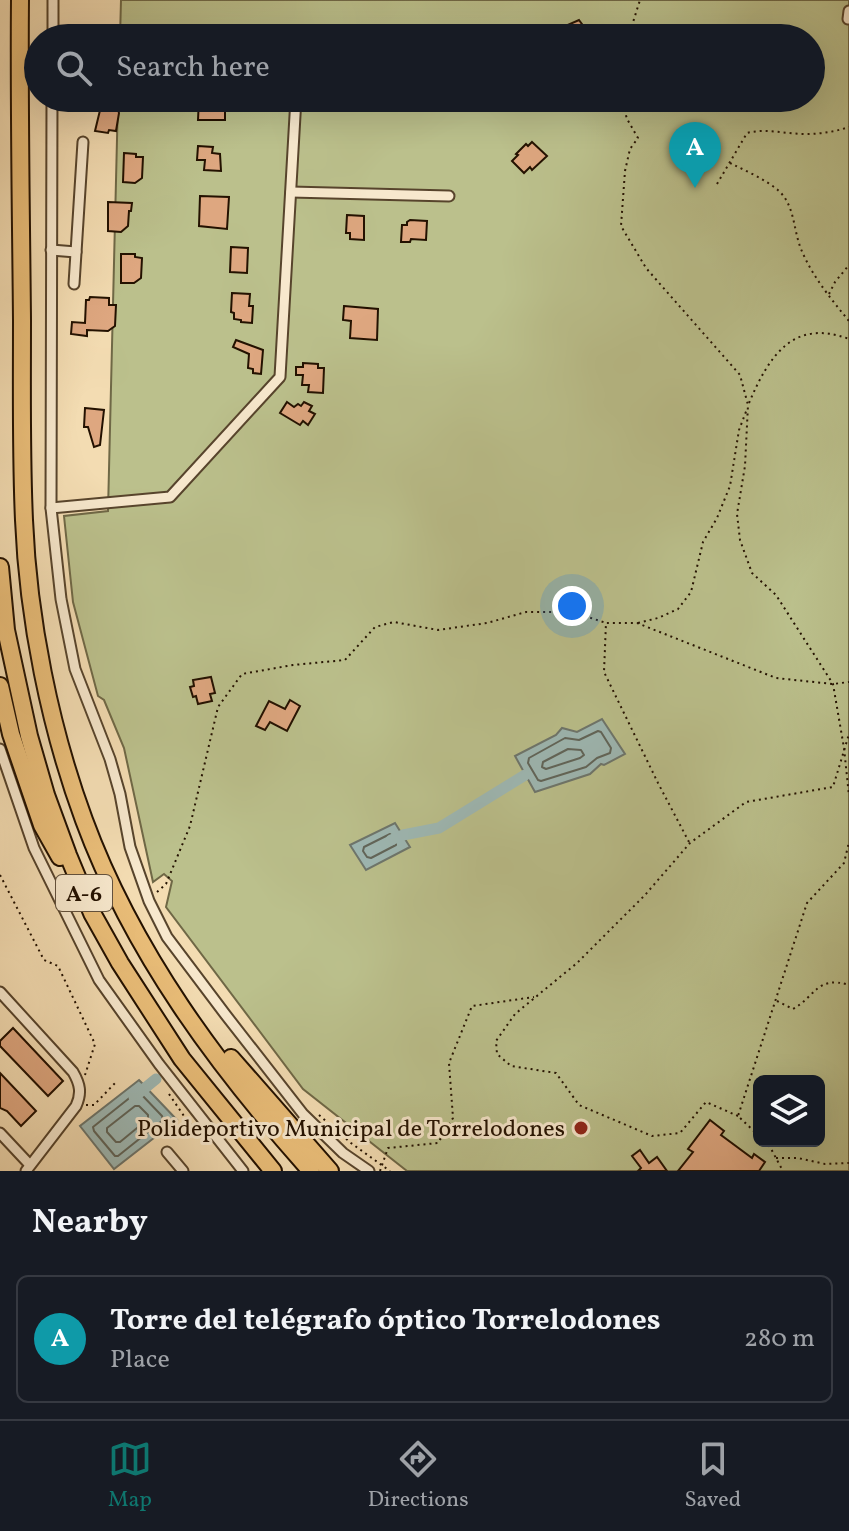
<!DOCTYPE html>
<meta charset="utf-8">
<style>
body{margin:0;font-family:Vollkorn,serif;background:#242831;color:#f1f3f6}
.controls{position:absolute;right:24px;bottom:24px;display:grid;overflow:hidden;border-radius:12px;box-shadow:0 8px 32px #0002}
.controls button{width:72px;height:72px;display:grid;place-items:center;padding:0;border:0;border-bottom:2px solid #363941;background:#171b24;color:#f1f3f6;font:40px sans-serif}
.you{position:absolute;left:572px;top:606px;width:28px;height:28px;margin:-20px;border:6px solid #fff;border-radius:50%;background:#1a73e8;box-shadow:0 0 0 12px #1a73e833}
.badge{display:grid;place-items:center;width:52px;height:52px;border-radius:50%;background:#0f766e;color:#fff;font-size:26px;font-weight:700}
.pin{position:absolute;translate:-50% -66px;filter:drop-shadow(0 2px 4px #0008)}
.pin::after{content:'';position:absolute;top:42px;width:28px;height:24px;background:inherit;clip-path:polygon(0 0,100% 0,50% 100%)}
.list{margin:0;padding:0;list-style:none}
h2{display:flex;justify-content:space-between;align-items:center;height:104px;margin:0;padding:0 32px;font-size:34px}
h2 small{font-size:26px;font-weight:400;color:#9ea1a6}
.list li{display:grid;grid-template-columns:52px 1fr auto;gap:24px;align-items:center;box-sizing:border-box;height:128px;margin:0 16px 16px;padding:0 16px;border:2px solid #363941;border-radius:12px}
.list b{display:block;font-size:30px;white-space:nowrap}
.list p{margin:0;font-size:26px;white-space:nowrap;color:#9ea1a6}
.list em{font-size:26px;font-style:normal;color:#9ea1a6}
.icon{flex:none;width:44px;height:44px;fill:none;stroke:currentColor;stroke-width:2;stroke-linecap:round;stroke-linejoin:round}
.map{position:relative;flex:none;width:849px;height:1171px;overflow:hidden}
.search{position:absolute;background:#171b24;box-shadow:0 8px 32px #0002;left:24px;right:24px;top:24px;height:88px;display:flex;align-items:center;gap:20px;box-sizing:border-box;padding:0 28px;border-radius:44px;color:#9ea1a6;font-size:30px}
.sheet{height:248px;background:#171b24}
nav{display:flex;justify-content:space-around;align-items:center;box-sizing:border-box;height:112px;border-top:2px solid #363941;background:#171b24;font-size:22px;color:#9ea1a6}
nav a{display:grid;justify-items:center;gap:4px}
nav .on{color:#0f766e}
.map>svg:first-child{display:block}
.green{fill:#bbc08c;stroke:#6f6846;stroke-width:2;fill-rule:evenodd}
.water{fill:#9eb9b5;stroke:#6d766d;stroke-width:2}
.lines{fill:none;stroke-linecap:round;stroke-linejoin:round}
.shore{stroke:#60655a;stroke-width:2}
.canal{stroke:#9eb9b5;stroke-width:11}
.building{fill:#dea780;stroke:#231100;stroke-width:2}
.street-casing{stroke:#57442c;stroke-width:13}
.highway-casing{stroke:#231100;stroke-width:20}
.path{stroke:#231100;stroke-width:2;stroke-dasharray:2 4;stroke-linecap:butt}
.street{stroke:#f7e8cd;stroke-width:9}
.highway{stroke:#eabe79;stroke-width:16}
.poi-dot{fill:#8f2418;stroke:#f7e8cd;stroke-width:3}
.labels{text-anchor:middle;stroke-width:6;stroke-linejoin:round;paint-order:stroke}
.shield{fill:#f7e8cd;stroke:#63523e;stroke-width:2}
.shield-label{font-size:22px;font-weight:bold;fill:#231100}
.poi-label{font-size:24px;fill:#231100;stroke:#f7e8cd;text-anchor:end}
</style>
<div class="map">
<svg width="849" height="1171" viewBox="0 0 849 1171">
<rect width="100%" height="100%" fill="#f3dcb2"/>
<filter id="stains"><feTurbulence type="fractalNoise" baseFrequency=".0025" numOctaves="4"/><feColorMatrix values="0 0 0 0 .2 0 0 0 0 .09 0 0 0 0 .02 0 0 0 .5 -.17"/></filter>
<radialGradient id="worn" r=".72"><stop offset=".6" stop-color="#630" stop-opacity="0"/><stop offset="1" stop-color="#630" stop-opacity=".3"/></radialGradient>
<!-- green -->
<path class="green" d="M121,0H849V1171H407L303,1089L166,907L172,881L164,874L153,882L124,748L104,700L98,696L73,602L64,516L108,511L118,98H811V38H120ZM759,1081H819V1141H759Z"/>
<!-- water -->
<g class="water">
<polygon points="602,719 625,754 604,765 601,764 590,774 535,792 515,756 556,735 562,728 577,732"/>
<polygon points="395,823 410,847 366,870 350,845"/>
<polygon points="139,1080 177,1120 114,1169 80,1126"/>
</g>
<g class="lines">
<!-- shore -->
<g class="shore">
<polygon points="598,731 601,732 611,748 610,753 597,758 586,767 541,781 538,780 528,763 529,758 565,738 579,740"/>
<polygon points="568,749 581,750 584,755 580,758 546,769 542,767 543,762"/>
<polygon points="390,834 396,840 396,845 371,858 367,857 363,851 364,847"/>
<polygon points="137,1092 140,1093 162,1116 163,1120 118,1156 115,1156 94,1131 93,1127"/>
<polygon points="135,1106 139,1106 148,1115 148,1119 120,1142 116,1142 107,1132 107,1128"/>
</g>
<!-- canal -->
<g class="canal">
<polyline points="391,840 403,835 439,828 525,775"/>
<polyline points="134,1097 156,1079"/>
</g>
</g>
<!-- building -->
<g class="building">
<polygon points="579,20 584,27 582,32 567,38 538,38"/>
<polygon points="199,98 216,98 218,100 217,106 225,106 225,120 198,120"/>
<polygon points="102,102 117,107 119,113 116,131 109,130 108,133 95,131"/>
<polygon points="532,142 547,156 532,170 530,167 524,173 512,161 518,155 516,154 526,144 528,146"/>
<polygon points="198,146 213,147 212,153 220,154 221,171 204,170 205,160 197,160"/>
<polygon points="124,153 136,154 136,157 143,157 142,178 135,183 123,182"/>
<polygon points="200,196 229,197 227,229 199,226"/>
<polygon points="108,202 132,203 131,211 129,211 128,226 121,232 108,231"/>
<polygon points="347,215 364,216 364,240 350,239 350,233 346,233"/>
<polygon points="410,220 427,221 426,240 411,239 410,242 401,242 402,225 407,225 407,222"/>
<polygon points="231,247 248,248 247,273 230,272"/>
<polygon points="121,254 135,254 135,257 142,258 141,278 134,283 121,283"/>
<polygon points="232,293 250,294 249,306 253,306 252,323 241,322 241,320 234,319 234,313 231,312"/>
<polygon points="90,297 109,298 109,305 116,305 115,326 108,331 87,330 87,336 71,334 72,322 85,323 86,300 89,300"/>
<polygon points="344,306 378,309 377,340 350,338 351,321 343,320"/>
<polygon points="236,340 263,350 261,374 253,373 253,369 248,368 249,354 233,347"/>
<polygon points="303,363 318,364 318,368 324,368 323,393 308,392 309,385 302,385 303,375 296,375 296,367 303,367"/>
<polygon points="287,402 294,407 298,404 301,406 304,402 312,406 309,411 315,414 308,425 303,421 300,425 280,413"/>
<polygon points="85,408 104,410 100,445 94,447 88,427 84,427"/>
<polygon points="211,677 215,693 210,694 212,701 198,704 196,696 193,697 190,687 194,686 193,680"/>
<polygon points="290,700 300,706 287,731 270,722 265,730 256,726 269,701 285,709"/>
<polygon points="13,1028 63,1081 48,1096 0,1046 0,1041"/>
<polygon points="0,1073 36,1111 21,1126 7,1111 0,1108"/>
<polygon points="710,1120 724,1131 721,1135 752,1158 754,1154 765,1162 759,1171 678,1171 693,1152 688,1149"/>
<polygon points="640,1150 649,1163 657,1157 667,1171 638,1171 641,1168 632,1156"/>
</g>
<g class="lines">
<defs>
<g id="street">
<polyline points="848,19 849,11"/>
<polyline points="53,38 53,0"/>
<polyline points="52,98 51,508 61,599 75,669 110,759 120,794 130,847 149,901 167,937 225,1014 303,1114 343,1153 369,1171"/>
<polyline points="291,192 449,196"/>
<polyline points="51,250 76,252"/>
<polyline points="74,284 83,142"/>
<polyline points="51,508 170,497 280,377 296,98"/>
<polyline points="0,749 34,848 99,980 159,1064 243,1171"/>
<path d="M0,992L73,1072C80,1084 82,1093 76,1106L26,1171"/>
<polyline points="0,1133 30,1165"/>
<polyline points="167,1152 183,1171"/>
</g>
<g id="highway">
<path d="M20,0C19,107 21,213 22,320C22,387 21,454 24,520C28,619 50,728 84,820C133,953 218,1067 311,1171"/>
<polyline points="0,567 6,630 29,736 46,795 68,855 92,913 120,963 182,1059 273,1171"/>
<polyline points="0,686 11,734 42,825 60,857"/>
<polyline points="231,1058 330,1171"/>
</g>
</defs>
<!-- street casing -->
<use href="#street" class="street-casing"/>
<!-- highway casing -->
<use href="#highway" class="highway-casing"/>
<!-- path -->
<g class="path">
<polyline points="628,38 640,0"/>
<polyline points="621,98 627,119 638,138 630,149 625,171 621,226 646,268 740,375 748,405 745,466 737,514 740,540 752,573 776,595 833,684 844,748 849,796"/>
<path d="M730,163C746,171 765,179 779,191C795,206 793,229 801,249C812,276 831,299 849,321"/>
<path d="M717,184L747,133C766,128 785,134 805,134C820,134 834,132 849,127"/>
<polyline points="829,294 835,282 849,265"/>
<path d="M749,403C769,356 793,318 849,339"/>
<polyline points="638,623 658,618 678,609 691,592 703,542 717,518 730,486 739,430 747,409"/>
<polyline points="689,842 658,783 604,672 606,623 637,623 776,678 833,684 849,682"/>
<polyline points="0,875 44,960 58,966 95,1044 85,1075"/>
<polyline points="157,892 166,884 190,826 218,707 242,674 293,665 345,660 375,627 394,622 438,630 487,623 526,612 573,612 606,623"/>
<path d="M777,1001L793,1009C815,997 817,975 849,985"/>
<polyline points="169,1094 188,1122 199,1132"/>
<polyline points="86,1105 94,1105 117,1081"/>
<polyline points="319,1115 351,1143 390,1171"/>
<polyline points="738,1116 706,1102 680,1133 652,1136 579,1105 556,1073 511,1066 497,1054 496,1041 515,1014 577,963 645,895 690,843 746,802 833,787 849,734"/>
<polyline points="759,1136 738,1116 807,903 844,863 849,842"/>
<polyline points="764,1141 770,1147 783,1171"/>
<polyline points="776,1158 798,1158 825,1164 849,1163"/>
<polyline points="380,1171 388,1148 438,1143 453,1118 449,1063 472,1006 534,997"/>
</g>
<!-- street -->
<use href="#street" class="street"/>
<!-- highway -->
<use href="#highway" class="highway"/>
</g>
<!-- markers -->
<circle class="poi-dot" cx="581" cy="1128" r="8"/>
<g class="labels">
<!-- shield labels -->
<rect class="shield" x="56" y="875" width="56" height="36" rx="6"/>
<g class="shield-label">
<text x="84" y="901">A-6</text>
</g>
<!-- poi labels -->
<g class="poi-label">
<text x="565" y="1136">Polideportivo Municipal de Torrelodones</text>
</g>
</g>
<rect width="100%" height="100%" filter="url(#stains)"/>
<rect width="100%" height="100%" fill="url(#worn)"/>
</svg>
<div class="controls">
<button><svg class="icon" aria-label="layers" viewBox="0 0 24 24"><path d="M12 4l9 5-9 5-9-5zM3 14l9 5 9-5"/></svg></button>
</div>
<div class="you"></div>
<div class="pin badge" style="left:695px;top:188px;background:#0f9aa8">A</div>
<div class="search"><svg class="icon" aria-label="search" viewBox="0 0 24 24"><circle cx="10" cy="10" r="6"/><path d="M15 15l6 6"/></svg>Search here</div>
</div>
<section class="sheet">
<h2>Nearby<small></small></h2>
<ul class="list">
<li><span class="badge" style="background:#0f9aa8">A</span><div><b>Torre del telégrafo óptico Torrelodones</b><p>Place</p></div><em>280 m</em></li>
</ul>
</section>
<nav>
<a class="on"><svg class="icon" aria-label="map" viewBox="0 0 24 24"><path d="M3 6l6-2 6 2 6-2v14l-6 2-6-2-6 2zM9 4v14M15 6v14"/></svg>Map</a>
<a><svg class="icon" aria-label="directions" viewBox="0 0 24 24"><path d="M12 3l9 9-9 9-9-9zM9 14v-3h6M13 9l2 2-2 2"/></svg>Directions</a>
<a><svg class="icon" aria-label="saved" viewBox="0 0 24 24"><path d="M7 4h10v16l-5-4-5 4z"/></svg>Saved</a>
</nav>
